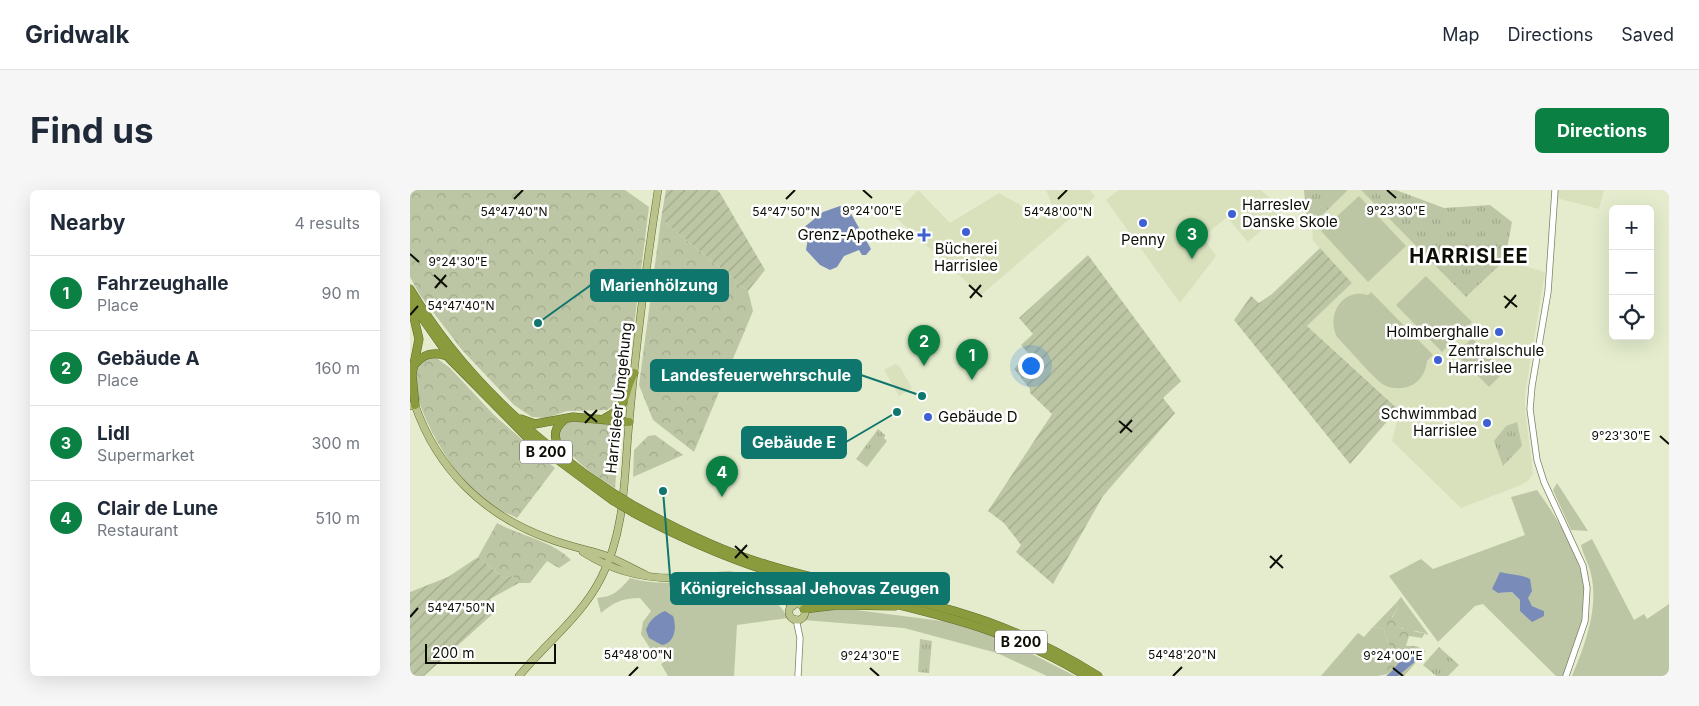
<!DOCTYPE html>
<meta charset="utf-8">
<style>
body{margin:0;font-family:Inter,sans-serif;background:#f6f6f7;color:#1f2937}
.controls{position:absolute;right:15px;top:15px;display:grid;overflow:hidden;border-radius:8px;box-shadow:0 5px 20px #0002}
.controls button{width:45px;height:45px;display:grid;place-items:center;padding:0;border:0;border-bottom:1px solid #e0e1e3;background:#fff;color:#1f2937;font:25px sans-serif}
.scale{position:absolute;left:15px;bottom:12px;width:131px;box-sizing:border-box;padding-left:5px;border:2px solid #0c0e05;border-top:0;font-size:14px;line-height:18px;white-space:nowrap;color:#0c0e05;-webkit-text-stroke:4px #fff;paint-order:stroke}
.you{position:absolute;left:620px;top:175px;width:18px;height:18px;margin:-12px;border:4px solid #fff;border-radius:50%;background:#1a73e8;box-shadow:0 0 0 8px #1a73e833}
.badge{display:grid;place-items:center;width:32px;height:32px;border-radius:50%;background:#0b8043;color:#fff;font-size:16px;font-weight:700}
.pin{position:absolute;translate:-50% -41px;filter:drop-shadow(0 1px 2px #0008)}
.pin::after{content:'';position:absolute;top:26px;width:18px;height:15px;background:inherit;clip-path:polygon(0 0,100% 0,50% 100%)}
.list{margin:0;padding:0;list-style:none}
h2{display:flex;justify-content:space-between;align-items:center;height:65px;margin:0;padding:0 20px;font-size:21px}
h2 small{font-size:16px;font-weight:400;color:#747a83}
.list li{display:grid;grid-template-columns:32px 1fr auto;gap:15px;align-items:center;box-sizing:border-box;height:75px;padding:0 20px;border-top:1px solid #e0e1e3}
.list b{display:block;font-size:19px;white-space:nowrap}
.list p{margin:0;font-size:16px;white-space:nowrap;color:#747a83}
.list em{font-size:16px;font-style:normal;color:#747a83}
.icon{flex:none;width:28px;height:28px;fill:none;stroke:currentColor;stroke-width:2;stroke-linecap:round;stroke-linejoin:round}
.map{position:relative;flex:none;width:1259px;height:486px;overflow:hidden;border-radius:8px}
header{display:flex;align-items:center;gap:30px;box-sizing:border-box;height:70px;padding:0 25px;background:#fff;border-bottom:1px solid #e0e1e3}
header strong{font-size:24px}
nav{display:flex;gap:28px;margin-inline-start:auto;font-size:18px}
.intro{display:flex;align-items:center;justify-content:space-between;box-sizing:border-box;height:120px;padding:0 30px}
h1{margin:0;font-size:35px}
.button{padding:12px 22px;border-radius:8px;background:#0b8043;color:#fff;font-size:18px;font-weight:700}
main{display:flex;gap:30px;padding:0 30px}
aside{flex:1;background:#fff;border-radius:8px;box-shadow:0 5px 20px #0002}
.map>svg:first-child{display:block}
.built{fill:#d8e1bc}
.grass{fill:#bdc6a4;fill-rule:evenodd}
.forest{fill:url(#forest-crowns)}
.park{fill:url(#park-tufts)}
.garden{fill:url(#garden-furrows)}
.water{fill:#798bb9}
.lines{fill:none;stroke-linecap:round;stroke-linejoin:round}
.minor-casing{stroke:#7b8266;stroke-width:7}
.major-casing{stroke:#5e6a2a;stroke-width:8}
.highway-casing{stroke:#5e6a2a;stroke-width:9}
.minor{stroke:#fff;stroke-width:5.5}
.major{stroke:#b9c38b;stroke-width:7}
.highway{stroke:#8a9b3e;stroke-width:8}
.highway-bridge-casing{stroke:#5e6a2a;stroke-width:9;stroke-linecap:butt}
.highway-bridge{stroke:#8a9b3e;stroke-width:8}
.ticks{fill:none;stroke:#0c0e05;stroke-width:2}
.poi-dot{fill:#3f60d2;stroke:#fff;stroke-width:2}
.labels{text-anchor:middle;stroke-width:5;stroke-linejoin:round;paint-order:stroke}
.shield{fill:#fff;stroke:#555650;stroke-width:1}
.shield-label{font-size:14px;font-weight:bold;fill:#0c0e05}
.poi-label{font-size:15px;fill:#0c0e05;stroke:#fff;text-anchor:start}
.street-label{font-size:15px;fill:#0c0e05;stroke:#fff}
.district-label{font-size:20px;font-weight:bold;letter-spacing:1px;fill:#0c0e05;stroke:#fff}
.ticks-label{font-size:12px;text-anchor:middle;fill:#0c0e05;stroke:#fff;stroke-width:5;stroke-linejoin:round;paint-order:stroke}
.leader{fill:none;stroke:#0f766e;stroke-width:2}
.callout-dot{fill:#0f766e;stroke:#fff;stroke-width:2}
.callout{fill:#0f766e;stroke:#0f766e;stroke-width:2}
.callout-label{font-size:16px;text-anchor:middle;font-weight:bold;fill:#fff}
</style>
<header>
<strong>Gridwalk</strong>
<nav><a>Map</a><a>Directions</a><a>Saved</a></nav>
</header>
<div class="intro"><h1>Find us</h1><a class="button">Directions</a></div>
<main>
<aside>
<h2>Nearby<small>4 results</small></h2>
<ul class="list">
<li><span class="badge">1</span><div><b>Fahrzeughalle</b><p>Place</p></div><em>90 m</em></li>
<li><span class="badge">2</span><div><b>Gebäude A</b><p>Place</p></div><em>160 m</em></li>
<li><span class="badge">3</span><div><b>Lidl</b><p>Supermarket</p></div><em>300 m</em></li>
<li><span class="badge">4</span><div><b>Clair de Lune</b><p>Restaurant</p></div><em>510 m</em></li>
</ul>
</aside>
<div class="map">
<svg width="1259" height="486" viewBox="0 0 1259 486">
<defs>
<pattern id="forest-crowns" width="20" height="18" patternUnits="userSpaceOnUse" patternTransform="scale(1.25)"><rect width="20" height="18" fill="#bdc6a4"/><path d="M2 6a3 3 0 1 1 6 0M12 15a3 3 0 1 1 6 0" fill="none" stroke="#a1a98c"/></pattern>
<pattern id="park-tufts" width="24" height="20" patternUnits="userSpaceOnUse" patternTransform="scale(1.25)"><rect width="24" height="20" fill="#bdc6a4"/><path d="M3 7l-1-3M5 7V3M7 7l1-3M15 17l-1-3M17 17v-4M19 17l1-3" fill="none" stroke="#a1a98c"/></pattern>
<pattern id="garden-furrows" width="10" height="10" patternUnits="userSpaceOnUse" patternTransform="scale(1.25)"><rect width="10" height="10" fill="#bdc6a4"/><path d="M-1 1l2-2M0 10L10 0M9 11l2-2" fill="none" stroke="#a1a98c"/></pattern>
</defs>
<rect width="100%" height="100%" fill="#e4eccd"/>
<!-- built -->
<g class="built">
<polygon points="508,0 540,33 589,3 609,14 627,30 644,19 636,0 680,0 685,7 571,105 484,26"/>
<polygon points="709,0 851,0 873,21 838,52 817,27 793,47 806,66 770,113 696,10"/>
<polygon points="938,0 951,0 1056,107 1095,70 1135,82 1115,204 1115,219 1123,283 1119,290 1111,295 1051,318 982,251 990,220 897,136 942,93 903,51 902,35"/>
<polygon points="1147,0 1194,0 1189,19 1146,8"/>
<polygon points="485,174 490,177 502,198 489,206 474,180"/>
</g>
<!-- grass -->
<g class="grass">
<polygon points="949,6 996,56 958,92 911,41"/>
<polygon points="1016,86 1062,132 1032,162 986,115"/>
<path d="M961,102L1023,165L1017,171C1016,181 1012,188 1004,194C996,199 983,200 974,195C963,188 938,158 927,147C916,125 932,98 958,105Z"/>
<polygon points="1062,148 1095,181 1079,197 1046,164"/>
<polygon points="1147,293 1178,341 1161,340 1143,300"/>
<path d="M1127,300C1150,332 1177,375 1176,416C1175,440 1162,464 1153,486H1146L1073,414L1065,416L1028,452L979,386L1011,369L1023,379L1115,345L1101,307ZM1090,382L1101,385L1122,416L1134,421H1110V410L1102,402L1088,403Z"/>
<path d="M1182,349L1224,430L1234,424L1237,429L1259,414V486H1162C1175,455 1189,418 1181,384C1179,374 1173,365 1171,355Z"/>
<path d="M220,388C275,405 342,366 378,428L327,435L324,486H258L251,474L258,469L256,464L240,458L231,444L233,432L241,421L230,408C212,408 203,413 191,423L187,408C203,407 210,400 220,388Z"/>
<polygon points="991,407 1018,444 1016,445 1015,443 991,438 982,428 988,418 986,413"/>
<polygon points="401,420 446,420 540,432 595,450 665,486 637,486 587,463 494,438 393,430"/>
<polygon points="970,437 974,440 982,466 967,479 962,486 911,486 948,443 954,447 962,438"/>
</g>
<!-- forest -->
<g class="forest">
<polygon points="0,0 215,0 239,17 217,191 206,213 197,220 157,221 136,228 122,227 104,215 52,160 10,105 0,87"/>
<polygon points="251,29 338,101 343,121 284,262 243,230 229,195"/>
<path d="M25,167L40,178L84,225L145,278L107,328C97,323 85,319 76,313C49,295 0,216 5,183C6,179 10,174 12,169Z"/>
<path d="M160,230C177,230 197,230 210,242L205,298C180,282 162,271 147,244L150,236Z"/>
<polygon points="245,245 273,265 223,287 224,260 238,246"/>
<path d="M87,333C111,346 142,351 161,370L149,378L137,371L120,393H109L102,386L94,388L68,367Z"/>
<path d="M986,413L988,418L982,427L992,439L998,437L1006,442L1015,443L1012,448L999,446L996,456H1006L1016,461L994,486H988L996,463C985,480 983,486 962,486L966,479L982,466L974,440L970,437L962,438Z"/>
</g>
<!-- park -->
<g class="park">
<polygon points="894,0 938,0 902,35 897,35"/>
<polygon points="951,0 986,0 1034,18 1080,15 1102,32 1095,70 1056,107"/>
<polygon points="1107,232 1112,256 1093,276 1084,251 1096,236"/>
<polygon points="468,239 475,245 474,248 477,251 457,277 446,269"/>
<polygon points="510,449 522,451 519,483 508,482"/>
<polygon points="1029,457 1049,475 1038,486 1026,486 1013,475"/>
</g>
<!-- garden -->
<g class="garden">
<polygon points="256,0 307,0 310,3 355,80 338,101 251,29"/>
<polygon points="910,58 942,93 897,136 988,219 940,274 824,130 841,106 849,113 862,104"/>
<polygon points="678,65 771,191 753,208 765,223 693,306 643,394 606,362 611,355 594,333 578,321 642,224 620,203 620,199 604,179 618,163 611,155 623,144 609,128"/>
<polygon points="68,367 94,388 102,386 109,393 80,409 87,420 14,486 0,486 0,402 38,387"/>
</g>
<!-- water -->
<g class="water">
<polygon points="430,16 440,22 461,59 456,65 452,65 449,60 434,66 427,77 420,80 410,75 396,60 398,48 392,39 413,22"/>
<path d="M1090,382C1101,385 1110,384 1120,389L1122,401L1118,408L1122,416L1134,421V426L1122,432L1110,421V410L1102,402L1088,403L1082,399Z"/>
<path d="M255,421L263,426C267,437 265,453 252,455L239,448L236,440C239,431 245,425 255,421Z"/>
<path d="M1003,461L1006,463L1007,470L988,486H976C987,479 991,465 1003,461Z"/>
</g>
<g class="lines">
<defs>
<g id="minor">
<polyline points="1145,0 1138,102 1122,196 1120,219 1127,270 1134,292 1173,376 1177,398 1175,431 1156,486"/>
<polyline points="386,429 390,448 388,486"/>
</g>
<g id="major">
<path d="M0,216L5,215C27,279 74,325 137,348C155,355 173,359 191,364C207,369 221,378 236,385"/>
<path d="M173,362C201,380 234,389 268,388C295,388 322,381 349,391C362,396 372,407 383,416"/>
<circle cx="387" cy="422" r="8"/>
<path d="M109,486C136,453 172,426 191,388C216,340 214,285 219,233C226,155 236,77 248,0"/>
</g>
<g id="highway">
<path d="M0,99C49,181 123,251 203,303"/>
<polyline points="0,111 9,149 2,184 5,215"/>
<polyline points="4,116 39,166"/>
<path d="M4,175C13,164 23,161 37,166L117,247L202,310"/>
<path d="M195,228C220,216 212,204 224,183"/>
<polyline points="111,229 125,234 163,227 219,232"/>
<path d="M154,230C141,240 144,252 154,264"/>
<path d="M226,317C268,340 312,362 358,375C423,395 489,404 554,424C601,438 646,460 688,486"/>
<path d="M224,323C273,349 322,371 375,386C480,417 580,426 676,486"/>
<polyline points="394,419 428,415 485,416"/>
</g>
</defs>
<!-- minor casing -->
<use href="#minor" class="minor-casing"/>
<!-- major casing -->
<use href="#major" class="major-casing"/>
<!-- highway casing -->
<use href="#highway" class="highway-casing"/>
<!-- minor -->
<use href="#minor" class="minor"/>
<!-- major -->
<use href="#major" class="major"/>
<!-- highway -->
<use href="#highway" class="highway"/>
<defs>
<g id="highway-bridge">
<polyline points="203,303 226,317"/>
<polyline points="202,310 224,323"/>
</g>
</defs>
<!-- highway-bridge casing -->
<use href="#highway-bridge" class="highway-bridge-casing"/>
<!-- highway-bridge -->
<use href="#highway-bridge" class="highway-bridge"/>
</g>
<!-- ticks -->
<path class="ticks" d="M453,0L462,8M977,0L986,8M104,9L113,0M376,9L385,0M648,9L657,0M0,64L9,72M24,85L37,97M559,95L572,107M25,98L36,85M1094,106L1107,117M560,108L571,95M1095,118L1106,105M0,125L8,116M174,221L187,232M709,231L722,242M175,233L187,220M710,243L722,230M1250,246L1259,254M325,356L338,368M860,366L873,378M325,368L337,355M860,378L872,365M0,427L8,418M460,478L469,486M983,478L993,486M219,486L228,477M763,486L772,477"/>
<!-- markers -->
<g class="poi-dot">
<circle cx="822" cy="24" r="5"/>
<circle cx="733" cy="33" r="5"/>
<circle cx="556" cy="42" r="5"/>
<path d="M511.5 37.5h5v5h5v5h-5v5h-5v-5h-5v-5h5z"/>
<circle cx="1089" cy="142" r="5"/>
<circle cx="1028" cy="170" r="5"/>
<circle cx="518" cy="227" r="5"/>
<circle cx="1077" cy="233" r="5"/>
</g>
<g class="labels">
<!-- shield labels -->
<g class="shield">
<rect x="110" y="250.5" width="52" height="23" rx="4"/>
<rect x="585" y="440.5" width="52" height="23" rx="4"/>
</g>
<g class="shield-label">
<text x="136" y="267">B 200</text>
<text x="611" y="457">B 200</text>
</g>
<!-- poi labels -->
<g class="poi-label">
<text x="832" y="20">Harreslev<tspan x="832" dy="17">Danske Skole</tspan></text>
<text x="504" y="50" text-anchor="end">Grenz-Apotheke</text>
<text x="733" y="55" text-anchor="middle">Penny</text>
<text x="556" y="64" text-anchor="middle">Bücherei<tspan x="556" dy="17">Harrislee</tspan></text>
<text x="1079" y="147" text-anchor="end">Holmberghalle</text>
<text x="1038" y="166">Zentralschule<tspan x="1038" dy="17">Harrislee</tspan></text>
<text x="1067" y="229" text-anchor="end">Schwimmbad<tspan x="1067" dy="17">Harrislee</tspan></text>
<text x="528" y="232">Gebäude D</text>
</g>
<!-- street labels -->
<g class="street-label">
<text transform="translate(209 208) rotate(-84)" y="5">Harrisleer Umgehung</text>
</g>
<!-- district labels -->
<g class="district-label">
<text x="1059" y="73">HARRISLEE</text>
</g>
</g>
<g class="ticks-label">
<text x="462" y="25">9°24'00"E</text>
<text x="986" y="25">9°23'30"E</text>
<text x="104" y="26">54°47'40"N</text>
<text x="376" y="26">54°47'50"N</text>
<text x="648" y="26">54°48'00"N</text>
<text x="48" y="76">9°24'30"E</text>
<text x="51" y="120">54°47'40"N</text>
<text x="1211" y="250">9°23'30"E</text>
<text x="51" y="422">54°47'50"N</text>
<text x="228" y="469">54°48'00"N</text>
<text x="772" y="469">54°48'20"N</text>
<text x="460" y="470">9°24'30"E</text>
<text x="983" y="470">9°24'00"E</text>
</g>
<!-- callouts -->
<path class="leader" d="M128 133L181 95M512 206L451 185M487 222L436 252M253 301L261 398"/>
<g class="callout-dot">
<circle cx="128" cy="133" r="5"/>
<circle cx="512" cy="206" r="5"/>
<circle cx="487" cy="222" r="5"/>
<circle cx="253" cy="301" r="5"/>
</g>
<g class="callout">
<rect x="181" y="80" width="137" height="31" rx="5"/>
<rect x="241" y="170" width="210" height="31" rx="5"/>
<rect x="332" y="237" width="104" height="31" rx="5"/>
<rect x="261" y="383" width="278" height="31" rx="5"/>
</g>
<g class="callout-label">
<text x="249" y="101">Marienhölzung</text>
<text x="346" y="191">Landesfeuerwehrschule</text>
<text x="384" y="258">Gebäude E</text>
<text x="400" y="404">Königreichssaal Jehovas Zeugen</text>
</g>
</svg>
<div class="controls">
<button>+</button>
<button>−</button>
<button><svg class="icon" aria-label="locate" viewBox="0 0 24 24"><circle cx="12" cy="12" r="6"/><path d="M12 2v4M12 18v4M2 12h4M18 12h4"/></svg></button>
</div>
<div class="scale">200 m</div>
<div class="you"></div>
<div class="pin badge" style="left:562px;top:190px">1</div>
<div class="pin badge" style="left:514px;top:176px">2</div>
<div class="pin badge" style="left:782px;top:69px">3</div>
<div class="pin badge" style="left:312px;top:307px">4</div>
</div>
</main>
